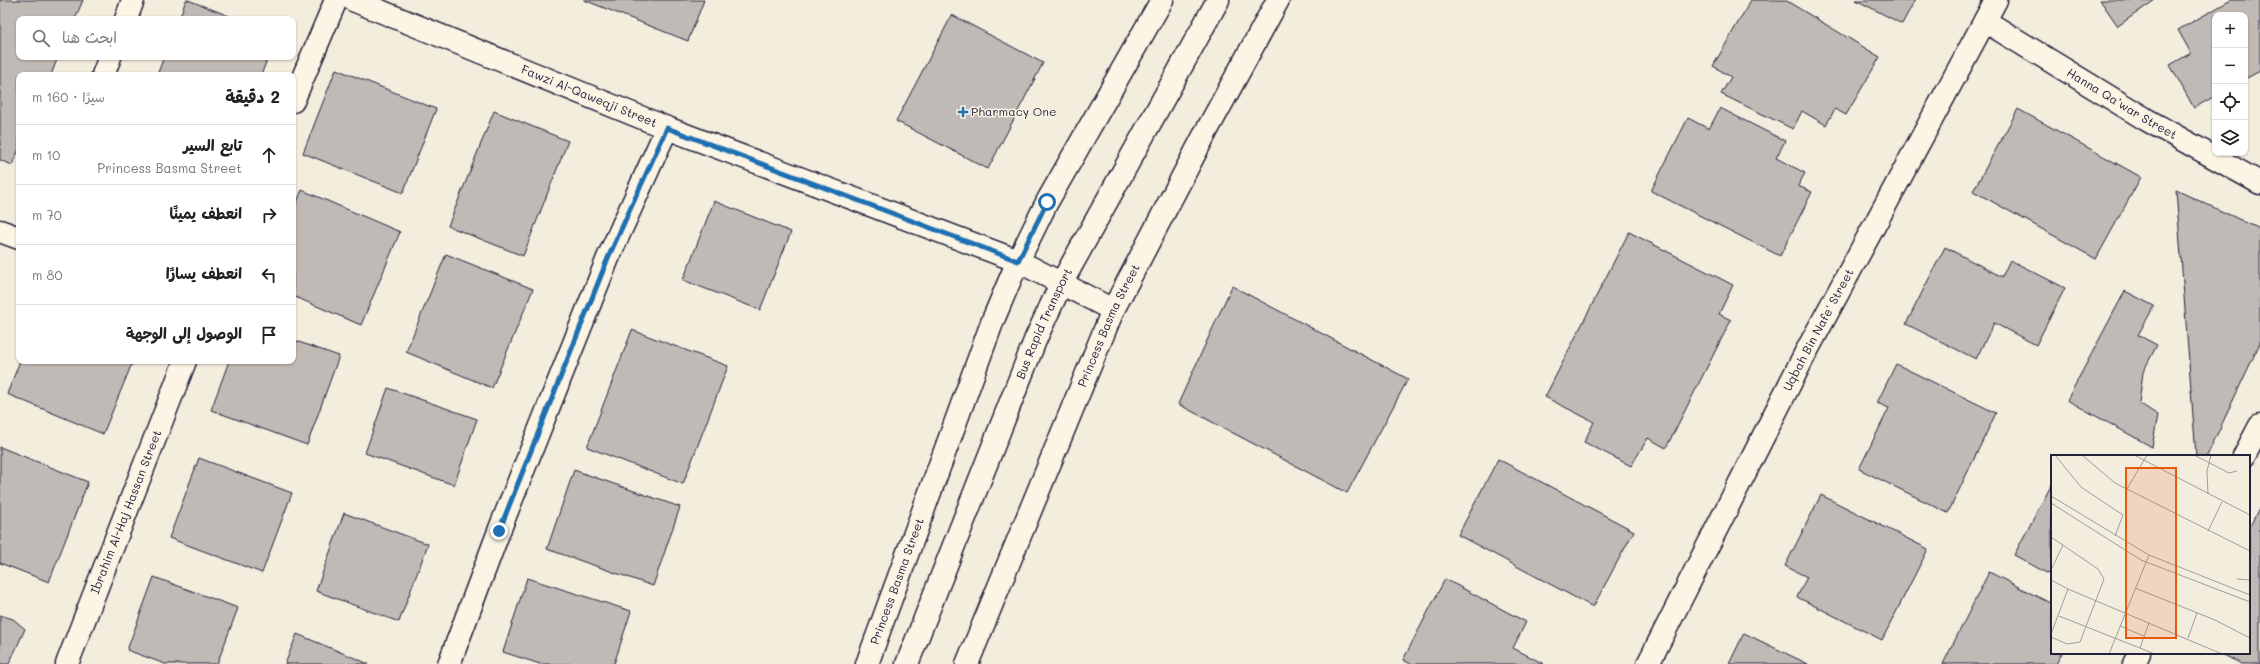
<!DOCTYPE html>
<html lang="ar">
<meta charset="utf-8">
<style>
body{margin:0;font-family:Mali,"Playpen Sans Arabic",sans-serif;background:#f2f2f2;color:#222;direction:rtl}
.controls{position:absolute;right:12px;top:12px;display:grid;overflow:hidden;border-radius:8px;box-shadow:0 1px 3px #0004}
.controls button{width:36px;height:36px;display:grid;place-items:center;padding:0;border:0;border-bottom:1px solid #e0e0e0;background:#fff;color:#222;font:20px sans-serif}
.stop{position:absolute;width:12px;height:12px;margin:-9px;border:3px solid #1f6fb2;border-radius:50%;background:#fff}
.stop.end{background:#1f6fb2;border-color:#fff;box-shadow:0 1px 4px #0008}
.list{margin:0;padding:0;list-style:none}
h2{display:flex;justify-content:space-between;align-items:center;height:52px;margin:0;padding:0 16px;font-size:17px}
h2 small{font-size:13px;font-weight:400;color:#767676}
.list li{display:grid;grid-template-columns:26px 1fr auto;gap:12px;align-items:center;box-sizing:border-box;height:60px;padding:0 16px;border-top:1px solid #e0e0e0}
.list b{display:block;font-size:15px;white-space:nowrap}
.list p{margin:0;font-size:13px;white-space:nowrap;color:#767676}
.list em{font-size:13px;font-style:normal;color:#767676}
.icon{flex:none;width:22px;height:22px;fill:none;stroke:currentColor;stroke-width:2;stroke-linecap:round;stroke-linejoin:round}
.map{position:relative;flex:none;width:2260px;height:664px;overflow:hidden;direction:ltr}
.search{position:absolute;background:#fff;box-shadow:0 1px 3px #0004;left:16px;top:16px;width:280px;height:44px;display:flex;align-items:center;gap:10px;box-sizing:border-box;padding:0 14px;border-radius:8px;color:#767676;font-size:15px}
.panel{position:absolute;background:#fff;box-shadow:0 1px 3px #0004;left:16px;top:72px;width:280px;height:292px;border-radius:8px;direction:rtl}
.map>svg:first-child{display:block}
.building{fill:#bfbab6;stroke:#22223b}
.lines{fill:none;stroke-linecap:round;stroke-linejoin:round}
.minor-casing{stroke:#22223b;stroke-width:25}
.major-casing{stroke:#22223b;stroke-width:25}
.minor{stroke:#fcf5e5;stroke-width:22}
.major{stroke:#fcf5e5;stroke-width:22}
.route{stroke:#1f6fb2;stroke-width:5}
.poi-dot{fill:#1f6fb2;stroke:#fcf5e5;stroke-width:1.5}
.labels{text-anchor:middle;stroke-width:3;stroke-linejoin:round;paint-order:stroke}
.street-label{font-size:12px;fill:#22223b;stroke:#fcf5e5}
.poi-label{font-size:12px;fill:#22223b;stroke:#fcf5e5;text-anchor:start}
.inset-road{fill:none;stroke:#9f9c9d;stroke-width:1}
.view{fill:#e8590c;fill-opacity:0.15;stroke:#e8590c;stroke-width:2}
.inset-edge{fill:none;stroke:#22223b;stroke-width:2}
</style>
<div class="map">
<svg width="2260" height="664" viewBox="0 0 2260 664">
<rect width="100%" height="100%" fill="#f3edde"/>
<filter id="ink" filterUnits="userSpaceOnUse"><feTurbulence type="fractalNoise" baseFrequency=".025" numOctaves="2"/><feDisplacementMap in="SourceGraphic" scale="8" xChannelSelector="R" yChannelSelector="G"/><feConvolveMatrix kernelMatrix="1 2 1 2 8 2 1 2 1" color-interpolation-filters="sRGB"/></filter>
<g filter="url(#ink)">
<!-- building -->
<g class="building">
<polygon points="0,0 83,0 75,19 19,19 19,57 58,57 51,75 19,75 19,149 12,165 0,160"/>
<polygon points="186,0 188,0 237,19 179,19"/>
<polygon points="584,0 704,0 688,41"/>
<polygon points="1751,0 1785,0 1880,57 1846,115 1835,109 1826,125 1802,111 1793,129 1721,94 1731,77 1713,66"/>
<polygon points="1856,0 1915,0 1902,24"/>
<polygon points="2100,0 2155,0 2118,26"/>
<polygon points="2231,0 2260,0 2260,71 2245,79 2245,15 2215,15 2215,96 2194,108 2170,65 2191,53 2178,30"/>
<polygon points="952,15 1043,63 988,169 896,121"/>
<polygon points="164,57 268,57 261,75 157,75"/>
<polygon points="336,69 436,109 403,193 303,153"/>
<polygon points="1720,108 1785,141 1776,158 1805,173 1798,186 1812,192 1780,256 1651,191 1688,118 1709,129"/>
<polygon points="2018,109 2141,177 2096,259 1973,191"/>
<polygon points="494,111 568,141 523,256 448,226"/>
<polygon points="302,190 400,232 361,325 293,296 293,212"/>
<polygon points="2176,190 2260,229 2260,343 2207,456 2196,456"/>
<polygon points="714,201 791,232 760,310 683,280"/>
<polygon points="1629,232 1733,285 1719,314 1731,320 1666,448 1648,438 1631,466 1584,442 1594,422 1545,397"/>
<polygon points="1945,247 2002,277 2010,260 2065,288 2036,345 1994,323 1976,359 1906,324"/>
<polygon points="446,254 533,289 492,388 406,352"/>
<polygon points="1232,286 1408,379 1347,493 1178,404"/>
<polygon points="2125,291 2154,306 2138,335 2157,345 2143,372 2139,403 2158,415 2152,447 2067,400"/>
<polygon points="632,330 728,366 683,484 587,447"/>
<polygon points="293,340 339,356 307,445 211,410 229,361 293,361"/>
<polygon points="20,361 133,361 103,434 7,394"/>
<polygon points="1896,364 1996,413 1948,513 1859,469 1889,408 1877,403"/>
<polygon points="388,388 477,419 454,485 365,453"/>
<polygon points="0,447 88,482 49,582 0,563"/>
<polygon points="199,458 292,493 262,573 169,538"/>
<polygon points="1498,459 1634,531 1593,607 1458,535"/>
<polygon points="574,470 680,507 653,586 547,549"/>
<polygon points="2052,484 2052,576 2014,555"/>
<polygon points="1821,495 1928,549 1882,640 1797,597 1807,577 1785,566"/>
<polygon points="2260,507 2260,664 2241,664 2220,653 2249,653 2249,528"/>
<polygon points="344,513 428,544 399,622 316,591"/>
<polygon points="1989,572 2052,604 2052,653 2062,653 2056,664 1943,664"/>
<polygon points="154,577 238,608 217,664 165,664 127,650"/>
<polygon points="527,578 631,611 614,664 540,664 503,652"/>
<polygon points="1445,579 1526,622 1513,648 1544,664 1411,664 1403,660"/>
<polygon points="0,615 13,619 25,629 9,664 0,664"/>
<polygon points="1744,633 1808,664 1729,664"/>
<polygon points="297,634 369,664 285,664"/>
</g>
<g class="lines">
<defs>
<g id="minor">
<path id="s1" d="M353,0L667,128L1018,261L1113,310"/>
<polyline points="126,19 133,0"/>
<path id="s2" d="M1985,21L2147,120L2260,183"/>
<polyline points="103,75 110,57"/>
<polyline points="293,101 336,0"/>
<polyline points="0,231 19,238"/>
<polyline points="2244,456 2260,426"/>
<path id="s3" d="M67,664L185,361"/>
<polyline points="449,664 499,531 608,258 667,128"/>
<path id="s4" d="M907,664L1036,338L1061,284L1218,0"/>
<path id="s5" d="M1648,664L1805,354L1996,0"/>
<polyline points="2134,664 2139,653"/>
</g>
<g id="major">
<path id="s6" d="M867,664L993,320L1018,261L1047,202L1162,0"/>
<path id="s7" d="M967,664L1113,310L1207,130L1278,0"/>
</g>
</defs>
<!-- minor casing -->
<use href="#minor" class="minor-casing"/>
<!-- major casing -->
<use href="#major" class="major-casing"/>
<!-- minor -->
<use href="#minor" class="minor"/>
<!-- major -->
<use href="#major" class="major"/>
</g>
</g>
<g class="lines" filter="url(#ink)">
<!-- route -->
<polyline class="route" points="499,531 608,258 667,128 1018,261 1047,202"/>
</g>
<!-- markers -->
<path class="poi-dot" d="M961 106h4v4h4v4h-4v4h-4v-4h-4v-4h4z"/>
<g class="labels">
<!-- street labels -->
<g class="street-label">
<text dy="4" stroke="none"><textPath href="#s1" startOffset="255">Fawzi Al-Qaweqji Street</textPath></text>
<text dy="4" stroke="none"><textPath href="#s2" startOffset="160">Hanna Qa’war Street</textPath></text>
<text dy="4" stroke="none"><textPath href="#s4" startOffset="367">Bus Rapid Transport</textPath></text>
<text dy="4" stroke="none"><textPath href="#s7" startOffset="367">Princess Basma Street</textPath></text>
<text dy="4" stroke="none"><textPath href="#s5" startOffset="375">Uqbah Bin Nafe' Street</textPath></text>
<text dy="4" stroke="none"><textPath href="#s3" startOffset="163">Ibrahim Al-Haj Hassan Street</textPath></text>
<text dy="4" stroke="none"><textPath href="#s6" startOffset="88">Princess Basma Street</textPath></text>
</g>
<!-- poi labels -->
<g class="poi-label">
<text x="971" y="116">Pharmacy One</text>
</g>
</g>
<!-- overview -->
<g transform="translate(2051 455)">
<rect width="199" height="199" fill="#f3edde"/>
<path class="inset-road" d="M4,0L30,32L72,60L64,81M31,0L64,28L199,96M83,0L199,60M143,0L178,18L186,16M76,34L96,0M157,39L156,16L160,0M0,41L98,100L199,140M0,48L90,105L199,147M157,76L171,47M0,82L47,114L53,124L29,187L16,189L0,182M0,115L12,90M186,124L199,125M0,125L17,134L0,179M84,133L164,165L199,183M17,134L171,199M8,161L104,199M69,171L93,181M137,183L146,158M89,193L98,168M58,199L98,100"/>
<path class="view" d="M75,13H125V183H75Z"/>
<rect width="199" height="199" class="inset-edge"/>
</g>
</svg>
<div class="controls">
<button>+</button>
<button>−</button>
<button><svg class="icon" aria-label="locate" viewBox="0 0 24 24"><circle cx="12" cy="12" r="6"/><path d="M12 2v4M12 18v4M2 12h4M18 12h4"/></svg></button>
<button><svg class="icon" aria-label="layers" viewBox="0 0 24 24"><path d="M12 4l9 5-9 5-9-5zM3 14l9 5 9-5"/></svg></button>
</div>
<div class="stop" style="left:1047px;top:202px"></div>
<div class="stop end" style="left:499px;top:531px"></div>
<div class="search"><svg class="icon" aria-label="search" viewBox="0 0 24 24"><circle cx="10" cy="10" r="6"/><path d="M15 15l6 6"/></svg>ابحث هنا</div>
<section class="panel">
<h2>2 دقيقة<small>سيرًا · 160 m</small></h2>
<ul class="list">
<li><svg class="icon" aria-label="ahead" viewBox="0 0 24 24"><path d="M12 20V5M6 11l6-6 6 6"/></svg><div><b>تابع السير</b><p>Princess Basma Street</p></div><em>10 m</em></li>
<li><svg class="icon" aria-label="right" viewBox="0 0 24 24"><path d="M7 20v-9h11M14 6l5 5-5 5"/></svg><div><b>انعطف يمينًا</b></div><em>70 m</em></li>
<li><svg class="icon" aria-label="left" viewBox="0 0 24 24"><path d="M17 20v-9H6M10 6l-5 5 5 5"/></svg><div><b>انعطف يسارًا</b></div><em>80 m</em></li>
<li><svg class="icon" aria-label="arrive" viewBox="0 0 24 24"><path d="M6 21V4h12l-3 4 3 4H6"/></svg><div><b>الوصول إلى الوجهة</b></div></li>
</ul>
</section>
</div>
